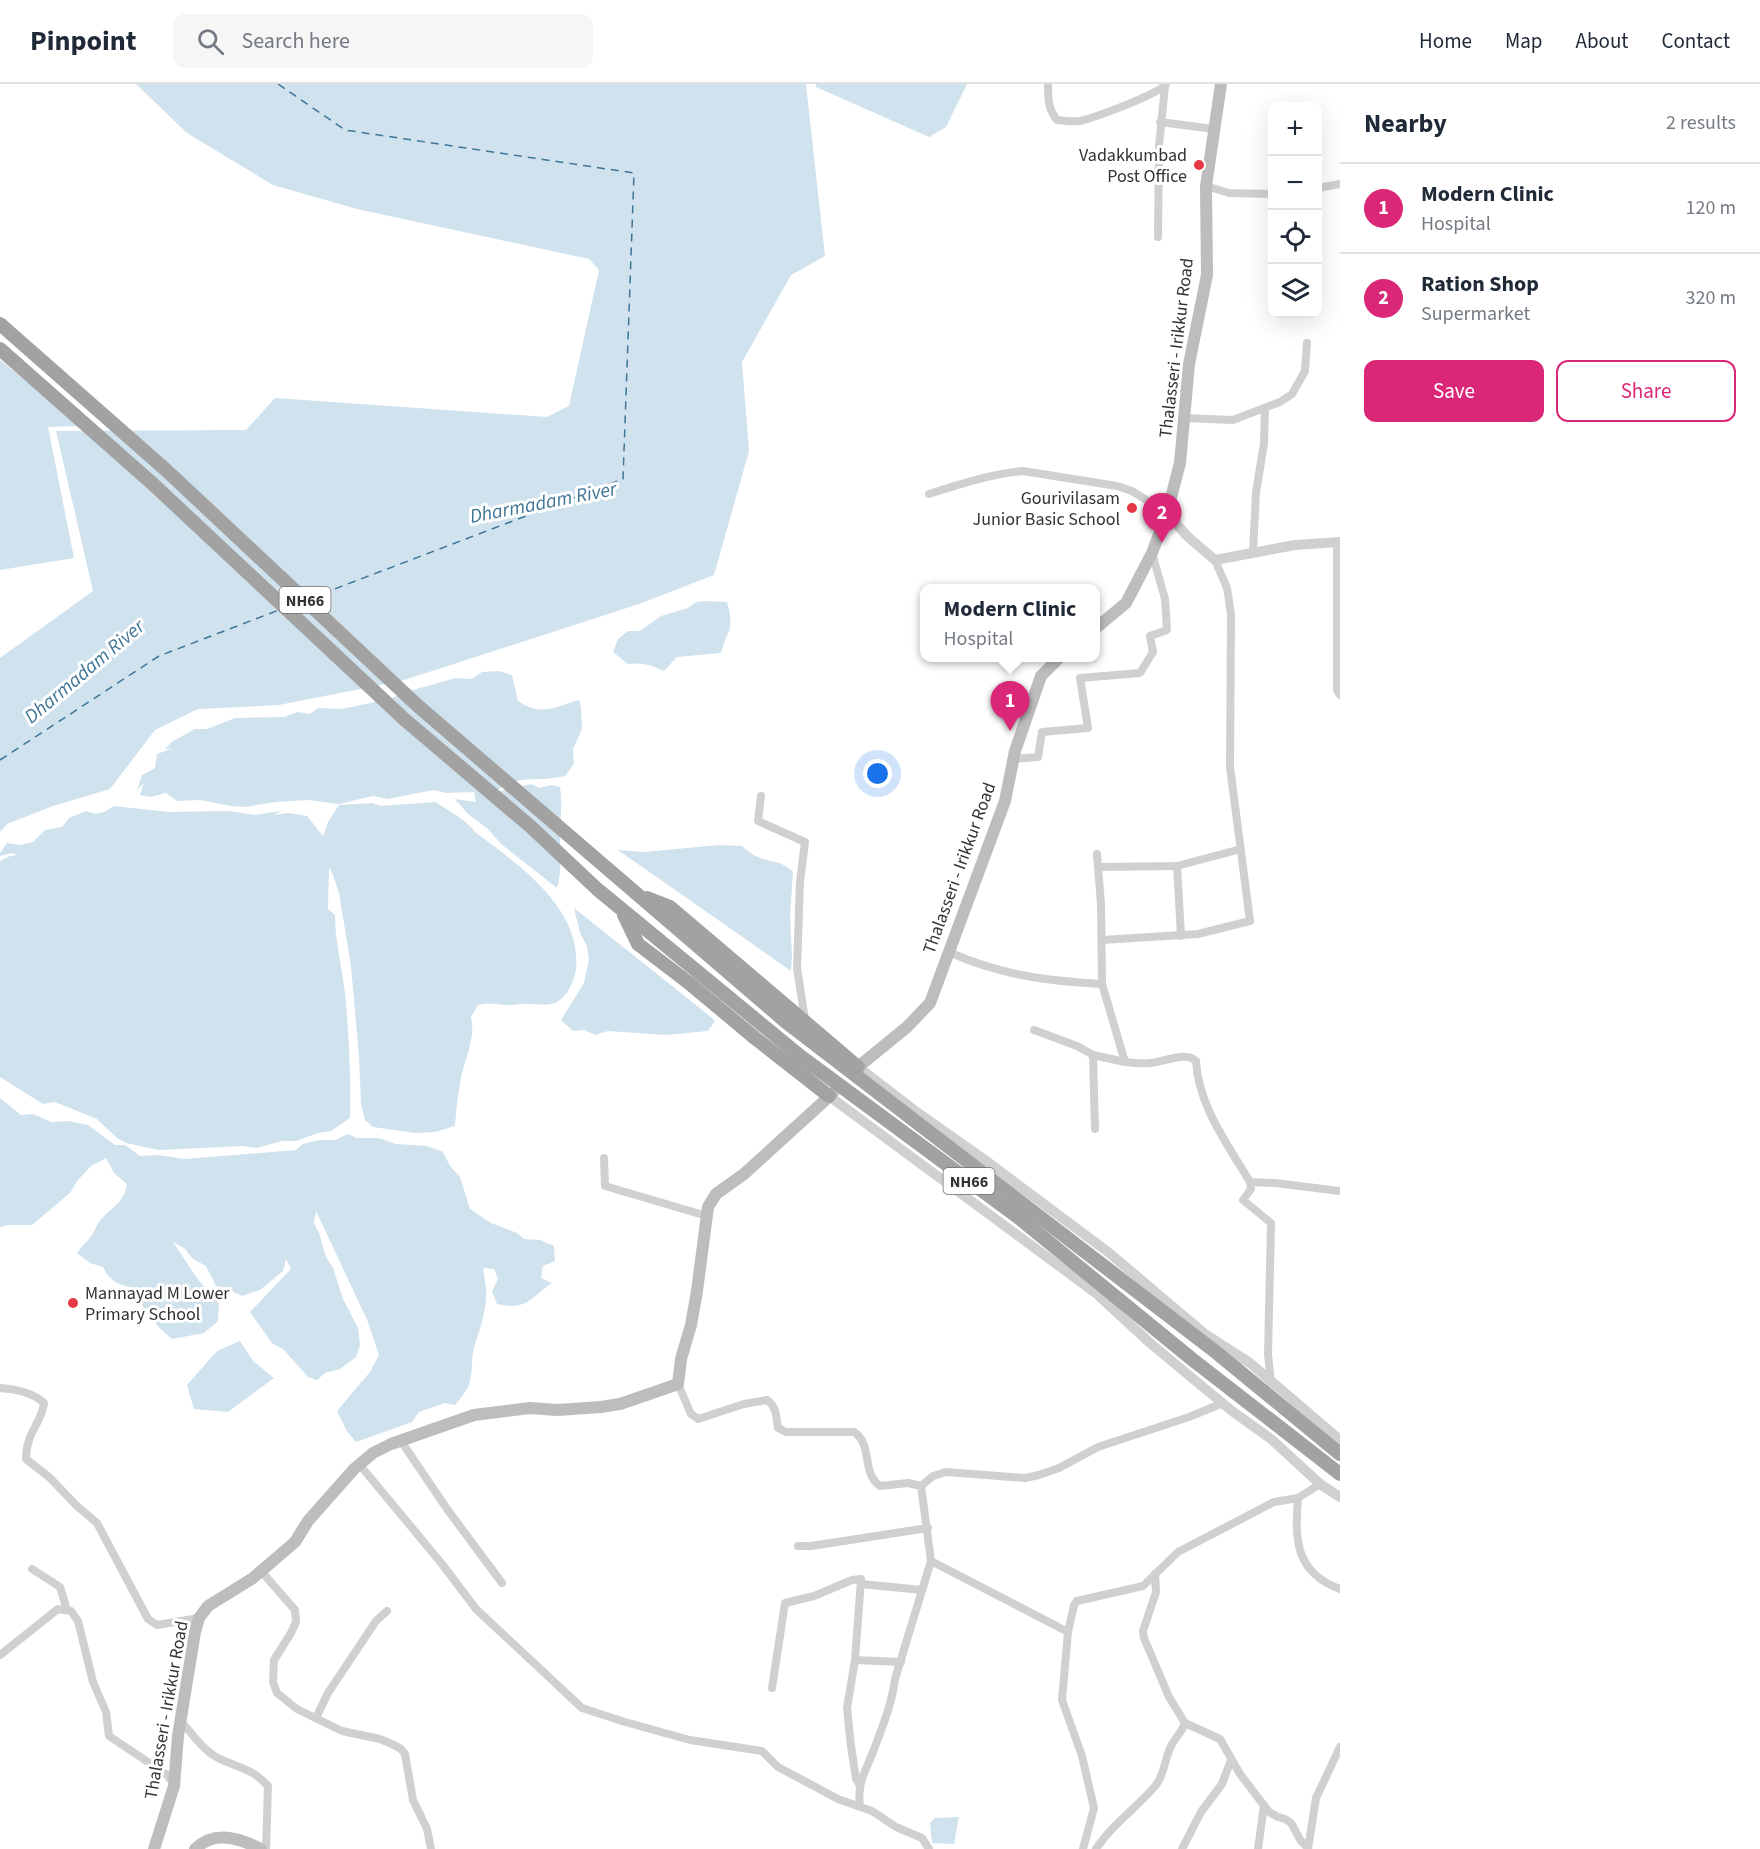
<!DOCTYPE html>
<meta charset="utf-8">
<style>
body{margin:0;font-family:"Source Sans 3",sans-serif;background:#f6f6f7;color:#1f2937}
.controls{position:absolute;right:18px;top:18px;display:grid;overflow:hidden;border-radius:12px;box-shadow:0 6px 24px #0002}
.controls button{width:54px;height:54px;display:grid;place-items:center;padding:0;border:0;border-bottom:2px solid #e0e1e3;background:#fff;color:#1f2937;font:30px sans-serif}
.you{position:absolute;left:878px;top:690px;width:21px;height:21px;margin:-15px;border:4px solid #fff;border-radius:50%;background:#1a73e8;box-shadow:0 0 0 9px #1a73e833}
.badge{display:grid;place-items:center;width:39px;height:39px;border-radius:50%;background:#db2777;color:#fff;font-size:20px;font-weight:700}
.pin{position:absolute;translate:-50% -50px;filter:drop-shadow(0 2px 3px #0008)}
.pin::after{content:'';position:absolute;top:32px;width:21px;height:18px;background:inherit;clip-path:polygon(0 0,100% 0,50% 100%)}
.popup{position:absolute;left:920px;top:500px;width:180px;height:78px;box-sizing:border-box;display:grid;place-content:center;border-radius:12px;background:#fff;filter:drop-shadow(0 2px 4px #0005);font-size:20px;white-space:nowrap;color:#747a83}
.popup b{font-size:22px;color:#1f2937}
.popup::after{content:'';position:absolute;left:50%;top:100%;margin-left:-12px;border:12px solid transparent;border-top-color:#fff}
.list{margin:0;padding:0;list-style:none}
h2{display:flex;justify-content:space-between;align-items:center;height:78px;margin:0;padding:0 24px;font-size:26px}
h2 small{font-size:20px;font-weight:400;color:#747a83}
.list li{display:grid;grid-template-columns:39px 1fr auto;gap:18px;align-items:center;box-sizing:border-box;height:90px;padding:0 24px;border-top:2px solid #e0e1e3}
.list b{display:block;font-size:22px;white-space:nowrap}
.list p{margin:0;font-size:20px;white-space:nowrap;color:#747a83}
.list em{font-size:20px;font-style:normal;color:#747a83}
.actions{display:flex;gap:12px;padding:18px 24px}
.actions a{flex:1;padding:14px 0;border:2px solid #db2777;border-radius:12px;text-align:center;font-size:21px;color:#db2777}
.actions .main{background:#db2777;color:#fff}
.icon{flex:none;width:33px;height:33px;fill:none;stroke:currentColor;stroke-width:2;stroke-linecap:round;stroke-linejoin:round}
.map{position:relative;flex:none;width:1340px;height:1765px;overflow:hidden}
header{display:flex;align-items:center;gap:36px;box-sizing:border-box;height:84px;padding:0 30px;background:#fff;border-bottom:2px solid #e0e1e3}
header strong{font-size:28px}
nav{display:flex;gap:33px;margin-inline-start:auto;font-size:21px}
.search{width:420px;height:54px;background:#f6f6f7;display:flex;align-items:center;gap:15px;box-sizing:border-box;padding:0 21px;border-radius:12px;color:#747a83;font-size:22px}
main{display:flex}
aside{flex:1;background:#fff}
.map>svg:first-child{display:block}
.water{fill:#cfe2ee}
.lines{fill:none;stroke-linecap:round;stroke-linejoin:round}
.ferry{stroke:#3f7597;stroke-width:1.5;stroke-dasharray:8 6;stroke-linecap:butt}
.minor{stroke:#d0d0d0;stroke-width:8}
.tertiary{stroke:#d0d0d0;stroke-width:10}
.secondary{stroke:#bdbdbd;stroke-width:12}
.trunk{stroke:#a2a2a2;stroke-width:14}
.poi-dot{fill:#e63946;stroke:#fff;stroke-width:2}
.labels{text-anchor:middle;stroke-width:6;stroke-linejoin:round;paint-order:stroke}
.shield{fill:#fff;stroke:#707070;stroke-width:1.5}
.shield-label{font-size:16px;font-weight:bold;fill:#333}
.poi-label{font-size:18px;fill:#333;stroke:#fff;text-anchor:end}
.street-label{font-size:18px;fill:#333;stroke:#fff}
.water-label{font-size:20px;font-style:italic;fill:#3f7597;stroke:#fff}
</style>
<header>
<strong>Pinpoint</strong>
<div class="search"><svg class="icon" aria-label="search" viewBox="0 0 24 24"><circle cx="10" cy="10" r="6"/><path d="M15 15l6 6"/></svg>Search here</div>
<nav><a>Home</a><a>Map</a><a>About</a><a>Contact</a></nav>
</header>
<main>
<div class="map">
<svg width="1340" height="1765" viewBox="0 0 1340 1765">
<rect width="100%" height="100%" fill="#fff"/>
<!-- water -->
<g class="water">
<polygon points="136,0 806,0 825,172 791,191 742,278 749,367 714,491 639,520 401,597 279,621 198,625 155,646 110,705 53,722 7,740 0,748 0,574 93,507 56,347 246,346 275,314 547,333 569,322 599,186 589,175 357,125 273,101 187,49"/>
<polygon points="816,0 967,0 946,43 929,53 816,3"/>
<polygon points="0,276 82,342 48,343 74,474 0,486"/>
<path d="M707,517L727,518C735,547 728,544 721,569L677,573L664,587C651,581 643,578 628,580L613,568L618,555L628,547H640L661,532L688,524L696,518Z"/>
<path d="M499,587L512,591L518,617C542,633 554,623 579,616L581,623L582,645L573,665L574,680L565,692C557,693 548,695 540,695C524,695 507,696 496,708L531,700L540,704L550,701L560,703C562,718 561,731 560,746C559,766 563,785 557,804L501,760L488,745L468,730L455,715L476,718L474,708L446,709L434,706L387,715L373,712L339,720L308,716L276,718L245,723L231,722L200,716L177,717L166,709L150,713L140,711L144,699L137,706L142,691L155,684L157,670L173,664L165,665L173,657L195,645H207L235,634L284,633L298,628L310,630L318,624L341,625L356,622L390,615L400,610L455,594L472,595L482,588Z"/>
<path d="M436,718C448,727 468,737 475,748C519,781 582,824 576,885C574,897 567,914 555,919C546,922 537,920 528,920C520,919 513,922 505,921C495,920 489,919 478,921L471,933C476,955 465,973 461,994C458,1010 456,1026 455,1042L435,1048L415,1049L373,1043L365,1036L361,1020L359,972L351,882L339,809L333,791L329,783L328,825L335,831C335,858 342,883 345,909C349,951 351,992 350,1034L331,1047L318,1049L296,1057H282L256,1064L243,1062L159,1066L126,1059L117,1054L97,1035L55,1018L43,1020L0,993V777L10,772L18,771L11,769L0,772V769L7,759L21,761L33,758L45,746L62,743L69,734L86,727L95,730L104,728L114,722L169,728L228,727L255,731L281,727L274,731L288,729L307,732L323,752L328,738L339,721L372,719L381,722Z"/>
<path d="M719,761L742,762C762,782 778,772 793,788L790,831L792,873L791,887L618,766L644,768Z"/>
<polygon points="574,824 706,929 715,937 708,947 666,951 608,947 595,951 584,946 573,947 561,936 584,899 589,876 587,862 580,849"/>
<path d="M0,1014L21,1031L33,1030L51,1038L68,1037L88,1041L115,1061H125L140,1072L158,1071L185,1075L296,1066L303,1060L319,1056H335L348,1050L357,1054H379L396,1060L427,1062L443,1068L450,1082L460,1093L470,1125L491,1139L517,1149L524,1155L540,1156L554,1162L555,1177L543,1182L541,1194L552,1199C530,1214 527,1227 497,1220L492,1207L498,1195L494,1185L483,1184C484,1193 487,1203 486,1213C486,1227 479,1249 474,1263C471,1275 473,1290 469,1301C466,1308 460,1315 455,1321L445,1319L419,1328L412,1338L356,1358L346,1346L337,1327L370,1288L379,1271L368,1238L316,1127L314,1139L319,1149L326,1173L333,1184L343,1215L358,1244L360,1261L356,1273L340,1285L325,1289L317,1296L308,1293L283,1265L272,1259L250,1228L291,1185L286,1175L283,1187L260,1206L242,1212L226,1204L216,1202L206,1182L193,1175L184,1164L173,1158L199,1197L219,1219L218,1237L204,1249L172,1255C154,1241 142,1222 130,1203C116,1200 109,1196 103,1183L90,1179L77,1169C81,1163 88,1157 92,1151C95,1147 96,1142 99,1138C111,1122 123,1122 127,1100L114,1089L106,1074L91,1082L77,1097L70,1109L32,1141H7L0,1143Z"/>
<polygon points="240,1257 253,1277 274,1294 228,1328 194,1325 187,1301 217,1267"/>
<polygon points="959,1733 954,1760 932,1759 930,1739 935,1734"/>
</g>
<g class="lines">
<!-- ferry -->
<g class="ferry">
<polyline points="278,0 345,46 634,89 623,395 311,514"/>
<polyline points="0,676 159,572 279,526"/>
</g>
<!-- minor -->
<g class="minor">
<path d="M1048,0C1048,14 1048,25 1057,36C1065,37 1073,38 1080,37C1096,33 1157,11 1166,0"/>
<polyline points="1160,38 1214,45"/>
<polyline points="1206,102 1229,109 1272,110"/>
<polyline points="1318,104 1340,100"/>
<polyline points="1158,153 1159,62 1165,2"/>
<polyline points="1183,334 1233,336 1280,318 1292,310 1305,287 1307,259"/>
<path d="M929,410C960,400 991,390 1023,387L1117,402L1132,407L1167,429"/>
<polyline points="1337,458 1337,606 1340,611"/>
<polyline points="1253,468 1256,409 1264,359 1265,324"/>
<polyline points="1014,675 1038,673 1042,648 1088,644 1080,594 1140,589 1153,568 1150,552 1167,546 1165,515 1152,469"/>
<polyline points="761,712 758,737 805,758 800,798 797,884 805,936"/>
<polyline points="1097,770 1101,820 1102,900"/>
<polyline points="1177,782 1181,852"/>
<polyline points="1098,783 1177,782 1241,765"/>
<polyline points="1102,856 1198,850 1250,837 1230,683 1231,530 1227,504 1215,476"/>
<path d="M949,868C1000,891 1047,897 1102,900L1125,978C1133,979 1141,980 1150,979C1163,978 1185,967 1196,977C1198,1021 1228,1061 1250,1098L1275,1099L1340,1107"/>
<polyline points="1034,946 1077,962 1093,971 1125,978"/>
<polyline points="1093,971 1095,1045"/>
<polyline points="604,1074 605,1102 707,1132"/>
<polyline points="1250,1098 1251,1105 1243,1116 1271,1139 1268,1270 1271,1298"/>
<path d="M678,1300L691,1330L698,1335L744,1320L767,1316C777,1323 776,1333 778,1344L786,1348H854C873,1360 861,1389 880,1402L908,1399L921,1402L931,1477L895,1595C892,1620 882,1644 873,1668C865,1688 857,1699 860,1722"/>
<path d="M0,1304C15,1305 33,1309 44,1319C41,1341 26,1348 26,1375L49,1393L77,1422L97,1439L148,1535L157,1541L199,1534"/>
<polyline points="401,1357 447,1425 502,1499"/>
<polyline points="359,1380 442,1480 476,1525 582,1624 625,1638 690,1656 762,1667 778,1683 838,1715 872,1727 896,1743 922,1754 929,1765"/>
<path d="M1320,1400L1298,1414C1294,1456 1296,1489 1340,1505"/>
<polyline points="921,1402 933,1392 946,1388 1025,1394 1039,1391 1059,1384 1098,1363 1189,1333 1223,1319"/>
<polyline points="798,1462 811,1462 928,1444"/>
<polyline points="931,1477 1068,1548"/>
<polyline points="32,1485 60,1503 67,1526"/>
<polyline points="261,1487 295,1526 296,1538 291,1549 274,1576 273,1598 277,1609 297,1625 342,1647 380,1655 394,1661 401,1665 405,1670 413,1716 427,1745 431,1765"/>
<polyline points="861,1500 922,1506"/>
<polyline points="0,1571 58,1525 71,1527 78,1537 93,1598 106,1628 109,1652 166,1690 174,1700"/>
<polyline points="855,1576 901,1578"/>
<polyline points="772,1604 785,1519 814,1512 852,1496 861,1495 855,1576 847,1624 851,1662 856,1695 860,1702"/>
<polyline points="316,1634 328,1609 376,1537 387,1527"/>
<path d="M181,1637C192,1650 203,1666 218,1674C238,1684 252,1684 268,1702L266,1765"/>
<polyline points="1185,1639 1220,1655 1240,1690 1269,1728 1278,1733 1285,1735 1291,1739 1301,1757 1308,1764"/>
<polyline points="1083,1765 1094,1724 1082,1672 1062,1616 1068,1548 1074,1521 1077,1517 1143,1502 1178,1468 1274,1418 1298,1414"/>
<path d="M1096,1765C1112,1740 1137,1724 1156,1701C1164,1691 1165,1674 1171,1662C1175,1654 1182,1648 1185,1639L1169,1613L1144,1554L1143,1547L1156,1508L1155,1490"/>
<polyline points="1182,1765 1201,1728 1222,1700 1231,1676"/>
<polyline points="1258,1765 1264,1721"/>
<polyline points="1308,1765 1316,1714 1340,1663"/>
</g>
<!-- tertiary -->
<g class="tertiary">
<polyline points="1167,429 1187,452 1215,476 1295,461 1340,458"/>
<polyline points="858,983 914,1026 985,1076 1108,1168 1205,1250 1250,1279 1340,1356"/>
<polyline points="829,1012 1097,1210 1150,1259 1232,1327 1271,1355 1320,1400 1340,1413"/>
</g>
<!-- secondary -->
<g class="secondary">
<polyline points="1096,544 1126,519 1152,469 1167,429 1180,379 1189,280 1207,191 1206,102 1221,0"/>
<polyline points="858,983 907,943 930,919 1005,717 1015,667 1041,592 1059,574"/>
<polyline points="154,1765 174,1702 178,1652 195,1548 199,1534 208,1522 253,1494 295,1458 308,1437 354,1385 373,1369 391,1360 474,1331 530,1324 557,1326 601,1323 620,1320 678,1300 681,1275 691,1241 697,1207 708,1123 716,1110 744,1090 833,1009"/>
<path d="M195,1765C215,1746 239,1754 261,1765"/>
</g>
<!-- trunk -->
<g class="trunk">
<polyline points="0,240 166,386 418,622 786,938 1217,1269 1340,1370"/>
<polyline points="0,265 154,401 404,635 530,742 597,805 800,972 1018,1133 1193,1276 1340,1390"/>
<polyline points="647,814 670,823 858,983"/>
<polyline points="624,831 638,860 689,899 755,954 829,1012"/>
</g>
</g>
<!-- markers -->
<g class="poi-dot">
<circle cx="1199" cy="81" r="6"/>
<circle cx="1132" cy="424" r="6"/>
<circle cx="73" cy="1219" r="6"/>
</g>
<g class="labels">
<!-- shield labels -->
<g class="shield">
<rect x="279.5" y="503" width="51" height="26" rx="4.5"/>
<rect x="943.5" y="1084" width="51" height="26" rx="4.5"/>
</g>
<g class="shield-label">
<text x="305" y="522">NH66</text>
<text x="969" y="1103">NH66</text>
</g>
<!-- poi labels -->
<g class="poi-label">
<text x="1187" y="77">Vadakkumbad<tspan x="1187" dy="21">Post Office</tspan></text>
<text x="1120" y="420">Gourivilasam<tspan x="1120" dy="21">Junior Basic School</tspan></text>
<text x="85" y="1215" text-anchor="start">Mannayad M Lower<tspan x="85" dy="21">Primary School</tspan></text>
</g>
<!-- street labels -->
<g class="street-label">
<text transform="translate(1176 264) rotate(-83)" y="6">Thalasseri - Irikkur Road</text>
<text transform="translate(959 784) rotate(-70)" y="6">Thalasseri - Irikkur Road</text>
<text transform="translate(166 1626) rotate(-80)" y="6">Thalasseri - Irikkur Road</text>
</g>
<!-- water labels -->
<g class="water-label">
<text transform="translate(543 418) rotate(-11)" y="7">Dharmadam River</text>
<text transform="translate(84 587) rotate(-40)" y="7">Dharmadam River</text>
</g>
</g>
</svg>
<div class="controls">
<button>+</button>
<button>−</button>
<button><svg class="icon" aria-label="locate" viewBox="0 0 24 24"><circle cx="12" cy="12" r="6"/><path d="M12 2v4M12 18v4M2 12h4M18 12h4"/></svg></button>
<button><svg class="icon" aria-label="layers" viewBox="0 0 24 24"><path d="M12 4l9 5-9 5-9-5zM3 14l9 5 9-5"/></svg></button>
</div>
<div class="you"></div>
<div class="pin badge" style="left:1010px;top:647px">1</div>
<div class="popup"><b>Modern Clinic</b>Hospital</div>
<div class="pin badge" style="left:1162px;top:459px">2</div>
</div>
<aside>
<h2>Nearby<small>2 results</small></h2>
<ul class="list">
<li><span class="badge">1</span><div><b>Modern Clinic</b><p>Hospital</p></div><em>120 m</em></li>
<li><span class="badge">2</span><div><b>Ration Shop</b><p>Supermarket</p></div><em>320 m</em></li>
</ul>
<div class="actions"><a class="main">Save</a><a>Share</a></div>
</aside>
</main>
